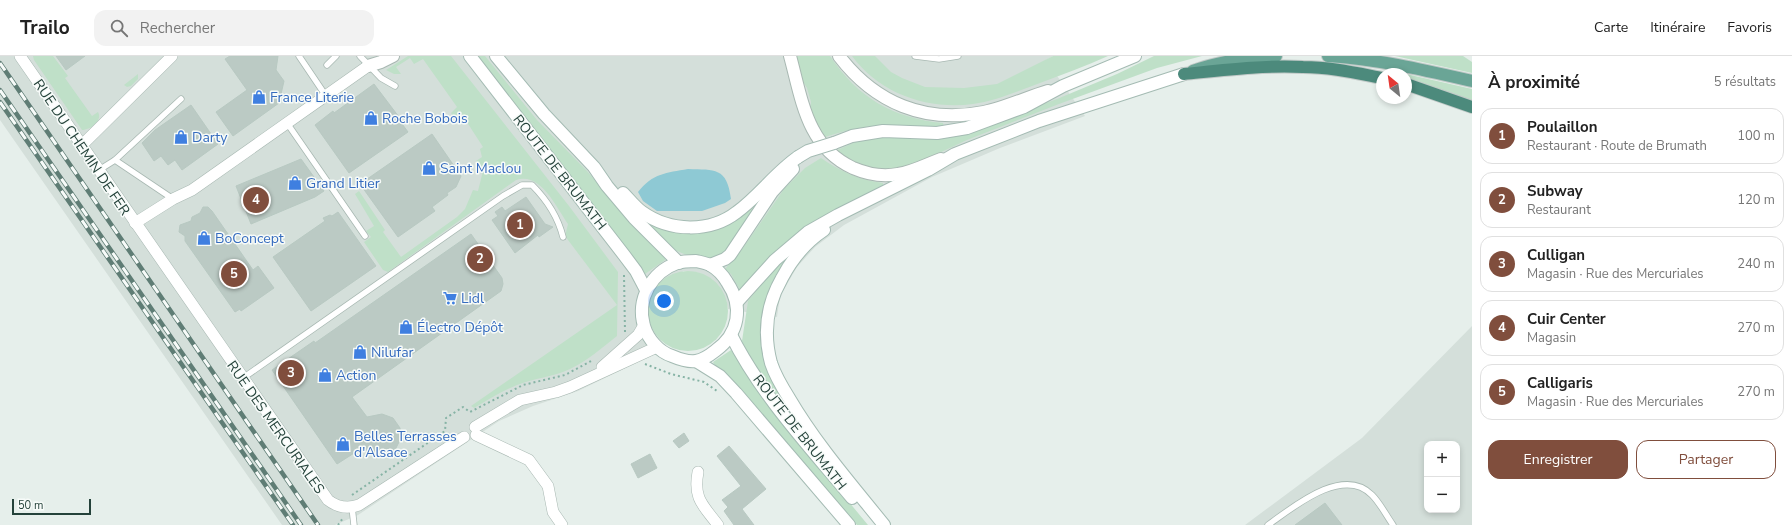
<!DOCTYPE html>
<html lang="fr">
<meta charset="utf-8">
<style>
body{margin:0;font-family:"Nunito Sans",sans-serif;background:#f2f2f2;color:#222}
.controls{position:absolute;right:12px;bottom:12px;display:grid;overflow:hidden;border-radius:8px;box-shadow:0 2px 6px #0003}
.controls button{width:36px;height:36px;display:grid;place-items:center;padding:0;border:0;border-bottom:1px solid #e0e0e0;background:#fff;color:#222;font:20px sans-serif}
.compass{position:absolute;left:1376px;top:12px;width:36px;height:36px;border-radius:50%;background:#fff;box-shadow:0 2px 6px #0003;rotate:331deg}
.scale{position:absolute;left:12px;bottom:10px;width:79px;box-sizing:border-box;padding-left:4px;border:2px solid #24423a;border-top:0;font-size:11px;line-height:14px;white-space:nowrap;color:#24423a;-webkit-text-stroke:3px #f7fbf9;paint-order:stroke}
.you{position:absolute;left:664px;top:245px;width:14px;height:14px;margin:-10px;border:3px solid #fff;border-radius:50%;background:#1a73e8;box-shadow:0 0 0 6px #1a73e833}
.badge{display:grid;place-items:center;width:26px;height:26px;border-radius:50%;background:#804e3d;color:#fff;font-size:13px;font-weight:700}
.pin{position:absolute;translate:-50% -50%;border:2px solid #fff;box-shadow:0 1px 4px #0006}
.list{margin:0;padding:0;list-style:none}
h2{display:flex;justify-content:space-between;align-items:center;height:52px;margin:0;padding:0 16px;font-size:17px}
h2 small{font-size:13px;font-weight:400;color:#767676}
.list li{display:grid;grid-template-columns:26px 1fr auto;gap:12px;align-items:center;box-sizing:border-box;height:56px;margin:0 8px 8px;padding:0 8px;border:1px solid #e0e0e0;border-radius:12px}
.list b{display:block;font-size:15px;white-space:nowrap}
.list p{margin:0;font-size:13px;white-space:nowrap;color:#767676}
.list em{font-size:13px;font-style:normal;color:#767676}
.actions{display:flex;gap:8px;padding:12px 16px}
.actions a{flex:1;padding:9px 0;border:1px solid #804e3d;border-radius:12px;text-align:center;font-size:14px;color:#804e3d}
.actions .main{background:#804e3d;color:#fff}
.icon{flex:none;width:22px;height:22px;fill:none;stroke:currentColor;stroke-width:2;stroke-linecap:round;stroke-linejoin:round}
.map{position:relative;flex:none;width:1472px;height:469px;overflow:hidden}
header{display:flex;align-items:center;gap:24px;box-sizing:border-box;height:56px;padding:0 20px;background:#fff;border-bottom:1px solid #e0e0e0}
header strong{font-size:19px}
nav{display:flex;gap:22px;margin-inline-start:auto;font-size:14px}
.search{width:280px;height:36px;background:#f2f2f2;display:flex;align-items:center;gap:10px;box-sizing:border-box;padding:0 14px;border-radius:12px;color:#767676;font-size:15px}
main{display:flex}
aside{flex:1;background:#fff}
.map>svg:first-child{display:block}
.built{fill:#d4dfda;fill-rule:evenodd}
.green{fill:#bfe0c8}
.water{fill:#8ec9d4}
.building{fill:#bbcac4;stroke:#b8c9c2}
.lines{fill:none;stroke-linecap:round;stroke-linejoin:round}
.service-casing{stroke:#a8b8b2;stroke-width:7}
.minor-casing{stroke:#a8b8b2;stroke-width:12}
.tertiary-casing{stroke:#a8b8b2;stroke-width:14}
.secondary-casing{stroke:#a4bbb3;stroke-width:14}
.primary-casing{stroke:#c2cac8;stroke-width:14}
.trunk-casing{stroke:#c2cac8;stroke-width:14}
.path{stroke:#86b3a5;stroke-width:2;stroke-dasharray:2 3;stroke-linecap:butt}
.service{stroke:#fff;stroke-width:5.5}
.minor{stroke:#fff;stroke-width:11}
.tertiary{stroke:#fff;stroke-width:12}
.secondary{stroke:#fff;stroke-width:12}
.primary{stroke:#6aa596;stroke-width:12}
.trunk{stroke:#4c8a7c;stroke-width:12}
.rail-casing{stroke:#5f7d75;stroke-width:4.5}
.rail{stroke:#f7fbf9;stroke-width:3;stroke-dasharray:9;stroke-linecap:butt}
.secondary-bridge-casing{stroke:#a4bbb3;stroke-width:14;stroke-linecap:butt}
.secondary-bridge{stroke:#fff;stroke-width:12}
.labels{text-anchor:middle;stroke-width:3;stroke-linejoin:round;paint-order:stroke}
.shop-label{font-size:14px;fill:#366cbe;stroke:#f7fbf9;text-anchor:start}
.street-label{font-size:14px;fill:#24423a;stroke:#f7fbf9}
</style>
<header>
<strong>Trailo</strong>
<div class="search"><svg class="icon" aria-label="search" viewBox="0 0 24 24"><circle cx="10" cy="10" r="6"/><path d="M15 15l6 6"/></svg>Rechercher</div>
<nav><a>Carte</a><a>Itinéraire</a><a>Favoris</a></nav>
</header>
<main>
<div class="map">
<svg width="1472" height="469" viewBox="0 0 1472 469">
<rect width="100%" height="100%" fill="#e6efeb"/>
<!-- built -->
<g class="built">
<polygon points="0,0 1053,0 1046,4 1085,60 1000,92 932,121 844,169 815,191 797,211 780,240 777,261 728,253 726,244 712,223 699,217 683,215 652,273 655,279 636,307 578,335 533,350 499,365 358,459 335,469 282,469 0,64"/>
<path d="M1472,270V469H1245L1362,382ZM1427,388H1457V454H1427Z"/>
</g>
<!-- green -->
<g class="green">
<path d="M33,0H53L68,20L65,22L92,60L98,56C103,65 90,74 82,74L34,4Z"/>
<path d="M408,0H451L569,150L618,216L617,280C602,292 587,305 570,313C553,321 534,322 517,329C502,335 488,344 474,352L471,350L617,249L565,180L568,168C556,151 541,116 516,124L388,216L383,214L364,186L371,181L366,175L374,170L355,138L359,135L385,174L383,176L401,201L457,161L465,153L473,134L478,135L484,111L479,110L476,105L482,101L480,93L483,91L461,57L454,61L451,57L457,51L423,3L414,8L410,2L396,11L401,18H394L386,14Z"/>
<polygon points="477,0 485,0 537,64 587,115 635,171 665,201 665,204 645,218"/>
<path d="M794,0H830C858,42 893,62 943,67L944,71C927,72 911,69 895,69C868,68 844,74 820,83L809,59L811,46L807,32L800,21Z"/>
<path d="M852,0H875L891,16L902,22L925,31L964,32L997,28L1053,0H1108C1086,10 1063,18 1040,27C1018,35 996,45 973,48C928,54 880,38 852,0Z"/>
<polygon points="1154,0 1202,0 1157,12 1059,48 967,84 905,113 872,114 833,96 862,83 880,79 961,78 1057,43 1117,18"/>
<polygon points="1395,0 1463,0 1472,6 1472,17"/>
<polygon points="138,18 138,23 131,30 127,31 124,29"/>
<polygon points="1406,18 1472,33 1472,45 1406,22"/>
<path d="M821,102C840,115 859,124 883,127V132L740,234L731,218L725,213L743,192L784,133L805,112Z"/>
<polygon points="766,138 730,193 713,204 684,198 675,194 645,164 691,175"/>
<polygon points="796,193 764,251 762,271 798,367 759,315 746,294 742,285 748,245 771,217"/>
<circle cx="688" cy="255" r="40"/>
<polygon points="731,294 786,370 868,469 857,469 741,333 714,308 713,306"/>
</g>
<!-- water -->
<path class="water" d="M688,113C715,114 727,111 731,143L725,147L702,155H657L643,145L638,136C653,117 666,117 688,113Z"/>
<!-- building -->
<g class="building">
<polygon points="56,0 85,0 66,14"/>
<polygon points="230,0 278,0 276,14 284,25 279,47 233,80 216,56 247,34 225,3"/>
<polygon points="374,28 402,65 400,65 408,76 349,117 315,69 333,55 334,57"/>
<polygon points="191,49 218,88 182,114 175,104 168,109 161,100 154,105 142,87 155,74"/>
<polygon points="432,78 461,120 456,131 447,137 448,139 432,151 435,155 398,181 360,128"/>
<polygon points="301,103 324,135 315,141 251,168 236,130"/>
<polygon points="526,141 545,168 553,171 539,181 538,179 515,197 492,164 498,160 495,156 502,151 505,155"/>
<polygon points="203,151 208,151 212,155 253,214 258,210 274,232 241,255 240,253 235,256 185,185 185,180 179,176 180,169 191,165 192,161 200,157"/>
<polygon points="338,156 376,210 311,255 273,201 325,165 323,162 330,159 332,160"/>
<polygon points="471,178 502,222 503,228 501,235 352,341 367,361 382,358 393,362 400,372 401,382 395,394 386,399 373,399 362,392 337,408 272,314 314,285 315,287"/>
<polygon points="684,377 689,385 679,392 673,385"/>
<polygon points="729,390 766,433 742,453 754,469 734,469 724,455 728,451 722,444 741,430 717,400"/>
<polygon points="650,398 657,412 638,422 631,408"/>
<polygon points="1325,447 1342,469 1295,469"/>
</g>
<g class="lines">
<defs>
<g id="service">
<polyline points="299,0 326,40"/>
<polyline points="360,0 381,22 395,30"/>
<polyline points="915,0 939,3 958,0"/>
<polyline points="327,9 336,0"/>
<polyline points="287,67 365,180"/>
<polyline points="115,104 181,43"/>
<polyline points="99,114 115,104 173,143"/>
<path d="M243,322L503,140L522,129H532C547,144 558,161 563,181"/>
<polyline points="352,451 354,469"/>
<path d="M1268,469C1292,452 1343,409 1372,439C1380,447 1386,459 1393,469"/>
</g>
<g id="minor">
<path d="M20,0L328,444C337,451 348,453 359,449L464,381"/>
<polyline points="82,89 172,0"/>
<polyline points="135,167 173,143 192,134 368,10"/>
<polyline points="602,311 638,279 644,269"/>
<polyline points="475,371 520,344 556,336 570,331 657,291"/>
<polyline points="476,379 529,404 548,430 553,456 562,469"/>
<path d="M698,416C693,443 703,449 718,469"/>
</g>
<g id="tertiary">
<path d="M790,0C802,44 807,91 853,112C867,118 883,121 898,118C913,116 927,108 941,103"/>
<path d="M839,0C875,47 925,68 984,56C1004,52 1028,41 1048,35"/>
<polyline points="368,10 381,6 393,0"/>
</g>
<g id="secondary">
<polyline points="470,0 624,199 636,215 646,234"/>
<polyline points="496,0 544,58 594,111 607,130 634,162 679,207"/>
<polyline points="834,87 852,80 883,75 937,77 967,72 1024,51 1063,30 1135,0"/>
<path d="M623,137C629,143 635,151 642,156C670,176 710,177 737,156C759,140 775,117 798,101"/>
<path d="M824,174C806,186 792,203 782,222C767,248 763,277 771,307C775,319 782,331 789,342C816,388 851,428 884,469"/>
<path d="M696,205C700,206 706,207 710,209C717,213 723,219 727,226C744,251 739,278 715,295C710,299 702,304 696,305C689,306 679,303 672,300C659,296 648,283 644,270C636,243 652,216 677,207C683,205 690,205 696,205Z"/>
<polyline points="710,209 725,203 730,199 772,136 793,113"/>
<polyline points="737,246 775,204 808,176 838,159 928,114 955,98 1039,65 1184,18"/>
<path d="M731,279C761,339 809,390 852,442"/>
<polyline points="696,305 720,320 736,337 849,469"/>
</g>
<g id="primary">
<path d="M1328,0C1377,3 1424,14 1472,25"/>
<path d="M1193,15C1220,5 1248,2 1276,0"/>
</g>
<g id="trunk">
<path d="M1184,18C1224,14 1263,9 1303,11C1330,11 1356,17 1382,22"/>
<polyline points="1406,28 1472,51"/>
</g>
</defs>
<!-- service casing -->
<use href="#service" class="service-casing"/>
<!-- minor casing -->
<use href="#minor" class="minor-casing"/>
<!-- tertiary casing -->
<use href="#tertiary" class="tertiary-casing"/>
<!-- secondary casing -->
<use href="#secondary" class="secondary-casing"/>
<!-- primary casing -->
<use href="#primary" class="primary-casing"/>
<!-- trunk casing -->
<use href="#trunk" class="trunk-casing"/>
<!-- path -->
<g class="path">
<polyline points="624,219 625,276"/>
<polyline points="645,308 671,318 704,326 717,335"/>
<polyline points="352,439 445,375 446,362 463,351 470,356 472,355 523,329 565,319 593,304"/>
<polyline points="338,469 343,462"/>
</g>
<!-- service -->
<use href="#service" class="service"/>
<!-- minor -->
<use href="#minor" class="minor"/>
<!-- tertiary -->
<use href="#tertiary" class="tertiary"/>
<!-- secondary -->
<use href="#secondary" class="secondary"/>
<!-- primary -->
<use href="#primary" class="primary"/>
<!-- trunk -->
<use href="#trunk" class="trunk"/>
<defs>
<g id="rail">
<polyline points="0,7 318,469"/>
<polyline points="0,34 301,469"/>
<polyline points="0,46 293,469"/>
</g>
</defs>
<!-- rail casing -->
<use href="#rail" class="rail-casing"/>
<!-- rail -->
<use href="#rail" class="rail"/>
<defs>
<polyline id="secondary-bridge" points="798,101 808,95 834,87"/>
</defs>
<!-- secondary-bridge casing -->
<use href="#secondary-bridge" class="secondary-bridge-casing"/>
<!-- secondary-bridge -->
<use href="#secondary-bridge" class="secondary-bridge"/>
</g>
<!-- icons -->
<defs>
<symbol id="shop-bare" viewBox="-9 -9 18 18"><path d="M-5-2.5h2.3a2.7 3.5 0 0 1 5.4 0H5L5.5 6h-11ZM-1.5-2.5h3a1.5 2.3 0 0 0-3 0Z" fill="#3f7fe0" stroke="#f7fbf9" stroke-width="2.5" paint-order="stroke"/></symbol>
<symbol id="supermarket-bare" viewBox="-9 -9 18 18"><path d="M-6-5.5h2.5l.6 2H6L4.5 2H-2.5L-4.4-4H-6ZM-1.5 3.2a1.3 1.3 0 1 0 .1 0ZM3 3.2a1.3 1.3 0 1 0 .1 0Z" fill="#3f7fe0" stroke="#f7fbf9" stroke-width="2.5" paint-order="stroke"/></symbol>
</defs>
<g fill-rule="evenodd">
<use href="#shop-bare" x="249" y="31" width="20" height="20"/>
<use href="#shop-bare" x="361" y="52" width="20" height="20"/>
<use href="#shop-bare" x="171" y="71" width="20" height="20"/>
<use href="#shop-bare" x="419" y="102" width="20" height="20"/>
<use href="#shop-bare" x="285" y="117" width="20" height="20"/>
<use href="#shop-bare" x="194" y="172" width="20" height="20"/>
<use href="#supermarket-bare" x="440" y="232" width="20" height="20"/>
<use href="#shop-bare" x="396" y="261" width="20" height="20"/>
<use href="#shop-bare" x="350" y="286" width="20" height="20"/>
<use href="#shop-bare" x="315" y="309" width="20" height="20"/>
<use href="#shop-bare" x="333" y="378" width="20" height="20"/>
</g>
<g class="labels">
<!-- shop labels -->
<g class="shop-label">
<text x="270" y="46">France Literie</text>
<text x="382" y="67">Roche Bobois</text>
<text x="192" y="86">Darty</text>
<text x="440" y="117">Saint Maclou</text>
<text x="306" y="132">Grand Litier</text>
<text x="215" y="187">BoConcept</text>
<text x="461" y="247">Lidl</text>
<text x="417" y="276">Électro Dépôt</text>
<text x="371" y="301">Nilufar</text>
<text x="336" y="324">Action</text>
<text x="354" y="385">Belles Terrasses<tspan x="354" dy="16">d'Alsace</tspan></text>
</g>
<!-- street labels -->
<g class="street-label">
<text transform="translate(82 91) rotate(56)" y="5">RUE DU CHEMIN DE FER</text>
<text transform="translate(560 116) rotate(52)" y="5">ROUTE DE BRUMATH</text>
<text transform="translate(276 371) rotate(55)" y="5">RUE DES MERCURIALES</text>
<text transform="translate(800 376) rotate(52)" y="5">ROUTE DE BRUMATH</text>
</g>
</g>
</svg>
<div class="controls">
<button>+</button>
<button>−</button>
</div>
<svg class="compass" viewBox="-18 -18 36 36"><path d="M0-13l5 13h-10z" fill="#e53935"/><path d="M0 13l5-13h-10z" fill="#767676"/></svg>
<div class="scale">50 m</div>
<div class="you"></div>
<div class="pin badge" style="left:520px;top:169px">1</div>
<div class="pin badge" style="left:480px;top:203px">2</div>
<div class="pin badge" style="left:291px;top:317px">3</div>
<div class="pin badge" style="left:256px;top:144px">4</div>
<div class="pin badge" style="left:234px;top:218px">5</div>
</div>
<aside>
<h2>À proximité<small>5 résultats</small></h2>
<ul class="list">
<li><span class="badge">1</span><div><b>Poulaillon</b><p>Restaurant · Route de Brumath</p></div><em>100 m</em></li>
<li><span class="badge">2</span><div><b>Subway</b><p>Restaurant</p></div><em>120 m</em></li>
<li><span class="badge">3</span><div><b>Culligan</b><p>Magasin · Rue des Mercuriales</p></div><em>240 m</em></li>
<li><span class="badge">4</span><div><b>Cuir Center</b><p>Magasin</p></div><em>270 m</em></li>
<li><span class="badge">5</span><div><b>Calligaris</b><p>Magasin · Rue des Mercuriales</p></div><em>270 m</em></li>
</ul>
<div class="actions"><a class="main">Enregistrer</a><a>Partager</a></div>
</aside>
</main>
